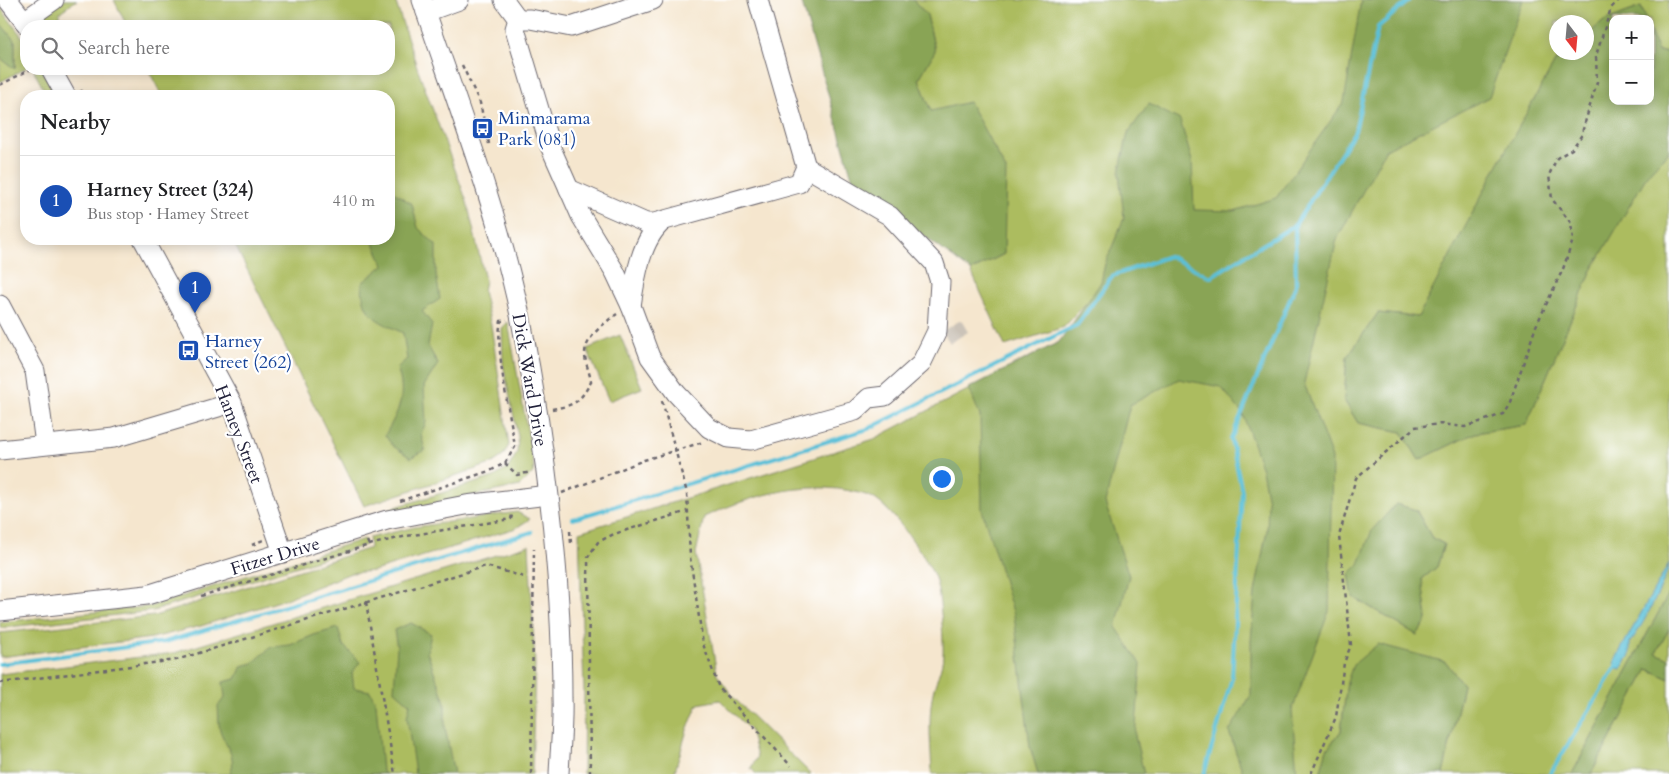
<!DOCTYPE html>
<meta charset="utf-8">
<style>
body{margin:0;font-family:Cardo,serif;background:#f6f6f6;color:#202124}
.controls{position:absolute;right:15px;top:15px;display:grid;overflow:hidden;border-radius:10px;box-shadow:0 2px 12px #0003}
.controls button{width:45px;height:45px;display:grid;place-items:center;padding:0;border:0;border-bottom:1px solid #e0e0e0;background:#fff;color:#202124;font:25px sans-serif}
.compass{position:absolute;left:1549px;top:15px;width:45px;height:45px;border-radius:50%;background:#fff;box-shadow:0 2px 12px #0003;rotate:164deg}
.you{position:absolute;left:941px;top:478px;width:18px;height:18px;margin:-12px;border:4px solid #fff;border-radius:50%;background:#1a73e8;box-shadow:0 0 0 8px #1a73e833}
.badge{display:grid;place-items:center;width:32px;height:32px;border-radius:50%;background:#1f6fb2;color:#fff;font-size:16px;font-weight:700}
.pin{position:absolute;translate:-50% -41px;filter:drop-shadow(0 1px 2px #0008)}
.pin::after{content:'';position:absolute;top:26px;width:18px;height:15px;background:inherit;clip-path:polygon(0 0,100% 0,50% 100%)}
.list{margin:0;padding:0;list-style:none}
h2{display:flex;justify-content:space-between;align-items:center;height:65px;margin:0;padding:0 20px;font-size:21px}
h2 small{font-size:16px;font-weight:400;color:#757577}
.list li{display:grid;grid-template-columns:32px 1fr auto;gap:15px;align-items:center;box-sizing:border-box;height:90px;padding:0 20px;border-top:1px solid #e0e0e0}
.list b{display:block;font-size:19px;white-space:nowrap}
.list p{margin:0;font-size:16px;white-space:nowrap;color:#757577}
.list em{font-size:16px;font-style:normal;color:#757577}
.icon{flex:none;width:28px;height:28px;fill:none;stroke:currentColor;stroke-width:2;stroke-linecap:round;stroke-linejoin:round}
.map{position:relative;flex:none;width:1669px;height:774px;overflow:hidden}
.search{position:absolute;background:#fff;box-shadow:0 2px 12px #0003;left:20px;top:20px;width:375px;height:55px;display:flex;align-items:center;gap:12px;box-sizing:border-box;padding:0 18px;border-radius:20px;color:#757577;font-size:19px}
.panel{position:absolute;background:#fff;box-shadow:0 2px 12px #0003;left:20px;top:90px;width:375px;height:155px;border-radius:20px}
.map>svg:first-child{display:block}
.industrial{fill:#cbc3b8}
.green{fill:#acbc5e;stroke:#676f4c;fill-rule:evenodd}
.forest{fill:#89a455;stroke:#566348}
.water{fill:#5ac0d8;stroke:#3e718a}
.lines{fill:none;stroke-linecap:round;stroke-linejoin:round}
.stream{stroke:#5ac0d8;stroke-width:4}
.minor-casing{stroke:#6c676e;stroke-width:21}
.path{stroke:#6c676e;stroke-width:2.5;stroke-dasharray:4 4;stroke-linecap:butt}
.minor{stroke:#fff;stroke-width:19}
.labels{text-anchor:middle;stroke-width:4.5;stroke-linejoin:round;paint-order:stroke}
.transit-label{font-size:18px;fill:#164399;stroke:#fff;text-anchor:start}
.street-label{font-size:18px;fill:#22223b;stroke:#fff}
</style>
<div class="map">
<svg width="1669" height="774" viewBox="0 0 1669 774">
<rect width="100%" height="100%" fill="#fff"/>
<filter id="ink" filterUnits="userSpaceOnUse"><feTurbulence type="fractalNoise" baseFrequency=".02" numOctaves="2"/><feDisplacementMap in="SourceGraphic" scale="10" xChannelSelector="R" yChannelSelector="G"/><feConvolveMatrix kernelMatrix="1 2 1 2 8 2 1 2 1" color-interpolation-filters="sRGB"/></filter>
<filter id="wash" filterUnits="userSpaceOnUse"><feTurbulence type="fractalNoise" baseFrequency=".0096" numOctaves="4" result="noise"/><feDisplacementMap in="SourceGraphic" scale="20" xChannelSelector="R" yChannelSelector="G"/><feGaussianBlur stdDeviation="1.12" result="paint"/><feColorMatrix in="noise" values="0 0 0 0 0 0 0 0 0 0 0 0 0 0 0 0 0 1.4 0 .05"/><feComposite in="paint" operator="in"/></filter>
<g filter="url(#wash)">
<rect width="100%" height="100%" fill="#f5e6ce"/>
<!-- industrial -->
<polygon class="industrial" points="961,320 968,332 950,343 942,331"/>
<!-- green -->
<g class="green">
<polygon points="64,0 77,0 60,12 57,26 48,26 44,18 46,13"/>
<polygon points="114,0 395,0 417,67 467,202 485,280 483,291 491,325 509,445 503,456 491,464 364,506 232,239 389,239 389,96 162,96 148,69 389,69 389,26 127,26"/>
<path d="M913,0H1669V52H1658L1650,31V19H1646L1641,7L1604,21L1587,35L1586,22H1556V52L1566,53L1555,62L1418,317L1378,313L1347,357L1344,400L1358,423L1402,432L1419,460L1475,433L1526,425L1591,272L1648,173L1669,151V593L1572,774H1443L1463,685L1446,662L1414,655L1347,682L1341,731L1327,749L1320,774H932C931,750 928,722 932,698C934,683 943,668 943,654C944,639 940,591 935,578C927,558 889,503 869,496C814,477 754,494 704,517L696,553L717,674L733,697L811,774H756L751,768L757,757L750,730L720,700L698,704L687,730L674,774H583L584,690L579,532L874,439L1059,342L1088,325L1091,298L1064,327L1005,346L971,271L1004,254L931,111L919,79L935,50L927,15ZM1416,510L1432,538L1444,544L1437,567L1422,579L1427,619L1417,635L1353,597L1350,574Z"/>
<polygon points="0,7 26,42 26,68 0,82 0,58 15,68 15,41 0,23"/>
<polygon points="38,69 42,69 56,96 47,96 34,71"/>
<polygon points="508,322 534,467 533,473 520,486 364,518 363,517 494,477 508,468 517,453 518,437 503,364 502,328"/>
<polygon points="620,335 642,388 609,401 587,349"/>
<polygon points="517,512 530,519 516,528 374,571 351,573 283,600 201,626 152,638 0,657 0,633 154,616 370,548 369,538 415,527"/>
<polygon points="364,539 366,545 153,611 0,628 0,622 151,606"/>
<polygon points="529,545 535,665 532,774 0,774 0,674 174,653"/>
<polygon points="1669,629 1669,659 1656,653"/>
<polygon points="1648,669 1669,679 1669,774 1591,774"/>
</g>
<!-- forest -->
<g class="forest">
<polygon points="801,0 913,0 927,15 935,51 919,79 931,111 969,102 1006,170 1004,254 971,271 854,184"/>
<polygon points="1361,0 1523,0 1489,97 1386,149 1337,239 1304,383 1332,458 1329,611 1292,710 1297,774 1241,774 1243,773 1229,732 1251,695 1251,641 1255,592 1267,530 1268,502 1262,470 1243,414 1221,387 1179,379 1130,405 1105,503 1129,576 1116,627 1141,664 1135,736 1144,774 1038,774 1030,747 1014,615 982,510 980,416 969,388 1059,342 1091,297 1101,282 1105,264 1124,218 1119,173 1128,133 1149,104 1180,120 1192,161 1194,210 1234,211 1276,198 1344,102"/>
<polygon points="1641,7 1646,19 1613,19 1613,101 1650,101 1650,31 1658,52 1669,52 1669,151 1648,174 1591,272 1526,425 1475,433 1419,460 1402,432 1358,423 1344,400 1347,357 1378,313 1418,317 1497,166 1555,62 1566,53 1586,52 1587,35 1604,21"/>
<polygon points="0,23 15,41 15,69 0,58"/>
<path d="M389,189L412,204L418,228L436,245V274L440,299L422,311L432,324L428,346L438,364L424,386L426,422L421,434L425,450L411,458L393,446L385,435C399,411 407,395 397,368L407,359L403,333C376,320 362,316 362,283L384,265L372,239H389Z"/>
<polygon points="1396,504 1416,510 1432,538 1444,544 1437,567 1422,579 1427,620 1417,635 1353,597 1349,574 1359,564 1372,530"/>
<polygon points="1669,593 1669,629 1656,653 1669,659 1669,679 1648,669 1591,774 1572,774"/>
<polygon points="411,623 431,634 427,652 445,702 445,727 454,774 415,774 407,717 410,704 394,690 397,648 394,630"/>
<path d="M338,628L343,645L360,662L352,673L354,688L370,691L376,703L382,771L386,774H230C238,757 225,746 220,730C218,722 219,714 218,706L225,697L223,682L236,679L242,666L253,663L271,647L290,645L314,635Z"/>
<polygon points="1378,644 1446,662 1463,685 1443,774 1320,774 1327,749 1341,731 1347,682 1353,665"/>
</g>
<!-- water -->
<path class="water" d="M1669,563C1669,575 1639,634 1630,642V655L1621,669L1616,668L1614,663L1621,649Z"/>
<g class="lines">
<!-- stream -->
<g class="stream">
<polyline points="573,519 868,429 1077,325 1112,276 1169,256 1210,277 1295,225"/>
<polyline points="0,664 165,642 532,532"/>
<polyline points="1204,774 1232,678 1242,491 1231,439 1296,285 1295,225 1355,131 1378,27 1410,0"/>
<polyline points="1550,774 1618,663"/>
</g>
</g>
</g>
<g filter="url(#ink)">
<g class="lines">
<defs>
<g id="minor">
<polyline points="8,0 28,26"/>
<path d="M422,0C457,104 497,208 520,315C545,441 562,571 562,698C563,724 560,749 559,774"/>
<polyline points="504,0 518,19"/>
<polyline points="653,0 571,27 530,19 518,19 515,29 550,146 581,216 615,272 631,306 650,357 676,393 709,428 729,438 751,440 855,411 869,398 885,396 921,364 937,331 940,282 934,263 890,216 806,167"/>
<polyline points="426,12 459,0"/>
<polyline points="24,21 54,0"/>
<polyline points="51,69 66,96"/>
<polyline points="569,189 646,223 654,223 799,183 806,167 758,0"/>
<polyline points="143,239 232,403 283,553"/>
<polyline points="0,305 35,371 45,444"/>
<path d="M631,306C635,278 641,239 663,221"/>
<polyline points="0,450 114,438 232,403"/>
<polyline points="0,611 147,595 387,520 466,505 548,495"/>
</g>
</defs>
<!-- minor casing -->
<use href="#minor" class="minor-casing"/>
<!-- path -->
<g class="path">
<polyline points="462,65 480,103 489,144"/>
<polyline points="0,85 31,69"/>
<polyline points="81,90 84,96"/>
<polyline points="662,401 687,493 690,557 703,644 719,688 791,766"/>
<path d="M552,409C575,405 579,403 591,382C590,373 585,363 585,354C585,338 605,322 617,314"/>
<polyline points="505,463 517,475 531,472"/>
<polyline points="562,493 644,460 703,442"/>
<path d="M400,501L492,470L505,463L515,447C511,418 494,347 501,321L507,320"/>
<polyline points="570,531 571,543"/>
<polyline points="252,545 263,540"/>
<polyline points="369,545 407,536 511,519 512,515"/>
<polyline points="201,596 369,545 367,541"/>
<polyline points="366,602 395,774"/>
<polyline points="0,683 176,660 486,566 524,577"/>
<polyline points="531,774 534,549"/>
<polyline points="590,774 588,557 598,542 614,534 688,511"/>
<polyline points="1311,774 1336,717 1344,663 1351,645 1339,536 1356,478 1415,427 1440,424 1465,427 1503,414 1510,402 1536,326 1563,269 1573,240 1571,223 1552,199 1549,175 1557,158 1572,149 1581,136 1597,82 1596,56 1611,8 1619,0"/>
</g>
<!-- minor -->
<use href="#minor" class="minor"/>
</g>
</g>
<!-- icons -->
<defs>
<symbol id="bus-square" viewBox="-11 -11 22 22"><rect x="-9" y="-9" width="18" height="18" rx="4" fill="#1a4fb4" stroke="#fff"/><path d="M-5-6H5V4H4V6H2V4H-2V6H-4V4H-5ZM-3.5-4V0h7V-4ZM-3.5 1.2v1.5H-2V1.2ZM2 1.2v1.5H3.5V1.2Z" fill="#fff"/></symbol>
</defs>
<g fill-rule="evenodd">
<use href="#bus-square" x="470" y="116" width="25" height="25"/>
<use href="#bus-square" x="176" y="338" width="25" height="25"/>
</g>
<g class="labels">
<!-- transit labels -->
<g class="transit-label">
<text x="498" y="124">Minmarama<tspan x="498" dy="21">Park (081)</tspan></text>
<text x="205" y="347">Harney<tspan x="205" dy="21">Street (262)</tspan></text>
</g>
<!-- street labels -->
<g class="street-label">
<text transform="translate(530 380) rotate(80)" y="6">Dick Ward Drive</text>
<text transform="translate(239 434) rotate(69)" y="6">Hamey Street</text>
<text transform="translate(275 556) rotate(-17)" y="6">Fitzer Drive</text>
</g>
</g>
</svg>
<div class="controls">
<button>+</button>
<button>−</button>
</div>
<svg class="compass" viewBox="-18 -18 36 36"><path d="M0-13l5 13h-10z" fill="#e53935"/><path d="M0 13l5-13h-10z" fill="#757577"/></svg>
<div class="you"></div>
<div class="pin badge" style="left:195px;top:313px;background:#1a4fb4">1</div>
<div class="search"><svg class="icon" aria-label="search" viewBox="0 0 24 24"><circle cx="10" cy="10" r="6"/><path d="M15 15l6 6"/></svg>Search here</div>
<section class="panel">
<h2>Nearby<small></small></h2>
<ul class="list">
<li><span class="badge" style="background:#1a4fb4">1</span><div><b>Harney Street (324)</b><p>Bus stop · Hamey Street</p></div><em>410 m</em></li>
</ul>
</section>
</div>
